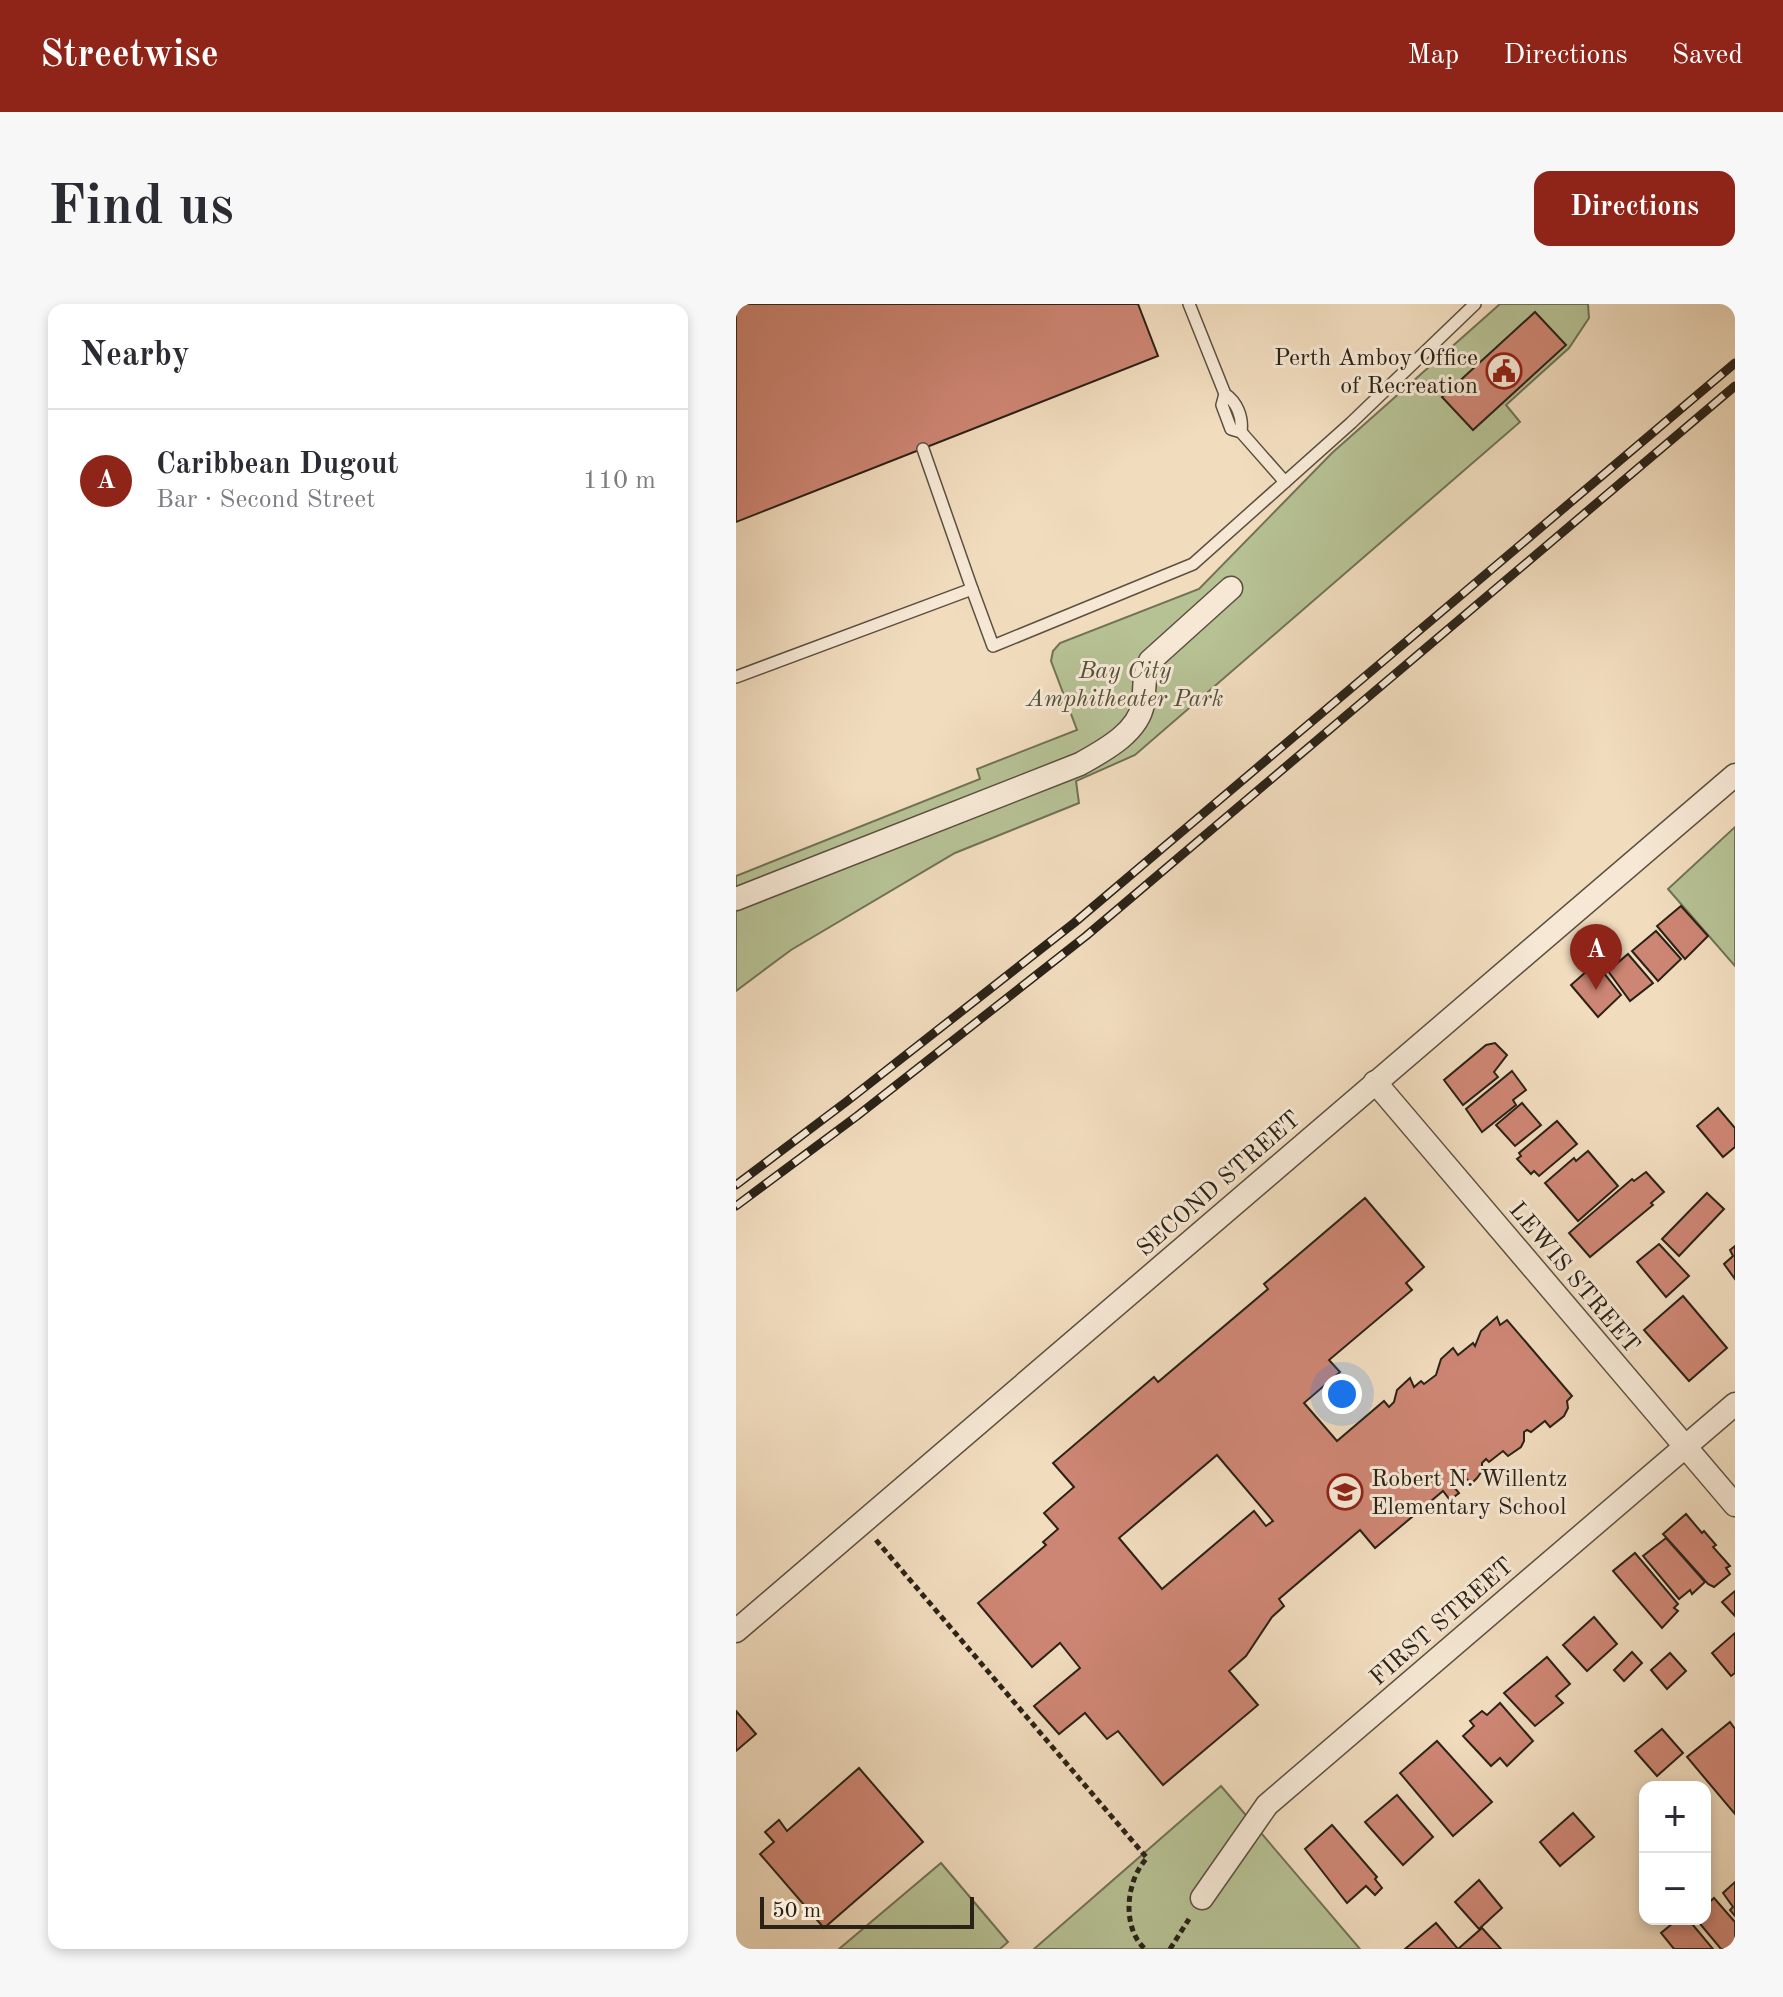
<!DOCTYPE html>
<meta charset="utf-8">
<style>
body{margin:0;font-family:"Old Standard TT",serif;background:#f7f7f7;color:#2b2b33}
.controls{position:absolute;right:24px;bottom:24px;display:grid;overflow:hidden;border-radius:16px;box-shadow:0 4px 12px #0003}
.controls button{width:72px;height:72px;display:grid;place-items:center;padding:0;border:0;border-bottom:2px solid #e1e1e2;background:#fff;color:#2b2b33;font:40px sans-serif}
.scale{position:absolute;left:24px;bottom:20px;width:214px;box-sizing:border-box;padding-left:8px;border:4px solid #2a2217;border-top:0;font-size:22px;line-height:28px;white-space:nowrap;color:#2a2217;-webkit-text-stroke:6px #f6e8d5;paint-order:stroke}
.you{position:absolute;left:606px;top:1090px;width:28px;height:28px;margin:-20px;border:6px solid #fff;border-radius:50%;background:#1a73e8;box-shadow:0 0 0 12px #1a73e833}
.badge{display:grid;place-items:center;width:52px;height:52px;border-radius:50%;background:#8f2418;color:#fff;font-size:26px;font-weight:700}
.pin{position:absolute;translate:-50% -66px;filter:drop-shadow(0 2px 4px #0008)}
.pin::after{content:'';position:absolute;top:42px;width:28px;height:24px;background:inherit;clip-path:polygon(0 0,100% 0,50% 100%)}
.list{margin:0;padding:0;list-style:none}
h2{display:flex;justify-content:space-between;align-items:center;height:104px;margin:0;padding:0 32px;font-size:34px}
h2 small{font-size:26px;font-weight:400;color:#7c7c81}
.list li{display:grid;grid-template-columns:52px 1fr auto;gap:24px;align-items:center;box-sizing:border-box;height:144px;padding:0 32px;border-top:2px solid #e1e1e2}
.list b{display:block;font-size:30px;white-space:nowrap}
.list p{margin:0;font-size:26px;white-space:nowrap;color:#7c7c81}
.list em{font-size:26px;font-style:normal;color:#7c7c81}
.map{position:relative;flex:none;width:999px;height:1645px;overflow:hidden;border-radius:16px}
header{display:flex;align-items:center;gap:48px;box-sizing:border-box;height:112px;padding:0 40px;background:#8f2418;color:#fff}
header strong{font-size:38px}
nav{display:flex;gap:44px;margin-inline-start:auto;font-size:28px}
.intro{display:flex;align-items:center;justify-content:space-between;box-sizing:border-box;height:192px;padding:0 48px}
h1{margin:0;font-size:56px}
.button{padding:20px 36px;border-radius:16px;background:#8f2418;color:#fff;font-size:28px;font-weight:700}
main{display:flex;gap:48px;padding:0 48px}
aside{flex:1;background:#fff;border-radius:16px;box-shadow:0 4px 12px #0003}
.map>svg:first-child{display:block}
.green{fill:#b6c194;stroke:#707256;stroke-width:2}
.building{fill:#ce8674;stroke:#2a2217;stroke-width:2;fill-rule:evenodd}
.lines{fill:none;stroke-linecap:round;stroke-linejoin:round}
.lane-casing{stroke:#5c5041;stroke-width:14}
.street-casing{stroke:#5c5041;stroke-width:25}
.path{stroke:#2a2217;stroke-width:5;stroke-dasharray:6 4;stroke-linecap:butt}
.lane{stroke:#f6e8d5;stroke-width:11}
.street{stroke:#f6e8d5;stroke-width:22}
.rail-casing{stroke:#2a2217;stroke-width:9}
.rail{stroke:#f6e8d5;stroke-width:6;stroke-dasharray:18;stroke-linecap:butt}
.labels{text-anchor:middle;stroke-width:6;stroke-linejoin:round;paint-order:stroke}
.poi-label{font-size:24px;fill:#2a2217;stroke:#f6e8d5;text-anchor:end}
.park-label{font-size:24px;font-style:italic;fill:#54523c;stroke:#f6e8d5}
.street-label{font-size:24px;fill:#2a2217;stroke:#f6e8d5}
</style>
<header>
<strong>Streetwise</strong>
<nav><a>Map</a><a>Directions</a><a>Saved</a></nav>
</header>
<div class="intro"><h1>Find us</h1><a class="button">Directions</a></div>
<main>
<aside>
<h2>Nearby<small></small></h2>
<ul class="list">
<li><span class="badge">A</span><div><b>Caribbean Dugout</b><p>Bar · Second Street</p></div><em>110 m</em></li>
</ul>
</aside>
<div class="map">
<svg width="999" height="1645" viewBox="0 0 999 1645">
<rect width="100%" height="100%" fill="#f1dcbe"/>
<filter id="stains"><feTurbulence type="fractalNoise" baseFrequency=".0025" numOctaves="4"/><feColorMatrix values="0 0 0 0 .2 0 0 0 0 .09 0 0 0 0 .02 0 0 0 .5 -.17"/></filter>
<radialGradient id="worn" r=".72"><stop offset=".6" stop-color="#630" stop-opacity="0"/><stop offset="1" stop-color="#630" stop-opacity=".3"/></radialGradient>
<!-- green -->
<g class="green">
<polygon points="764,0 852,0 853,14 833,44 770,101 784,118 399,451 340,477 343,499 219,549 55,646 0,687 0,572 244,475 241,465 341,426 315,357 317,347 324,339 463,285 596,149"/>
<polygon points="999,523 999,662 932,585"/>
<polygon points="485,1482 624,1645 298,1645"/>
<polygon points="205,1559 272,1638 264,1645 103,1645"/>
</g>
<!-- building -->
<g class="building">
<polygon points="0,0 402,0 422,52 0,218"/>
<polygon points="799,8 830,41 737,126 706,93"/>
<polygon points="945,602 972,632 949,655 921,622"/>
<polygon points="920,627 945,655 922,677 896,647"/>
<polygon points="892,650 917,679 894,697 872,667"/>
<polygon points="860,659 885,691 862,713 835,681"/>
<polygon points="759,739 771,751 758,768 762,773 727,801 708,776 750,741"/>
<polygon points="776,767 790,786 777,796 780,801 746,828 730,805"/>
<polygon points="786,799 805,821 779,842 760,821"/>
<polygon points="982,804 999,824 999,843 987,853 961,822"/>
<polygon points="821,817 841,840 803,872 798,867 795,870 781,855 785,852 783,849"/>
<polygon points="852,847 882,882 842,917 809,879 838,854 840,857"/>
<polygon points="910,868 928,888 915,899 917,901 854,953 833,929 896,875 898,877"/>
<polygon points="971,889 988,905 943,952 926,935"/>
<path d="M629,894L688,963L670,979L676,986L593,1056L604,1068L568,1099L601,1137L648,1097L653,1103L658,1098L661,1086L674,1074L678,1083L685,1077L688,1080L700,1071L705,1055L717,1044L722,1051L737,1039L739,1042L745,1027L761,1013L764,1021L771,1016L836,1092L831,1097L832,1104L828,1112L814,1123L809,1117L795,1128L791,1126L788,1128V1137L785,1143L772,1152L767,1147L753,1158L750,1155L746,1159V1167L741,1174L735,1180L729,1173L718,1183L723,1189L714,1196L707,1187L639,1244L624,1226L543,1295L548,1302L536,1313L510,1352L493,1367L522,1401L427,1481L382,1427L371,1435L349,1409L323,1430L298,1402L344,1364L324,1339L296,1363L242,1299L310,1241L307,1238L322,1225L308,1209L338,1183L317,1159L418,1073L422,1078L532,985L528,980ZM481,1151L537,1217L530,1222L518,1207L426,1285L383,1234Z"/>
<polygon points="923,940 953,972 930,993 901,958"/>
<polygon points="999,942 999,975 988,960 997,952 994,946"/>
<polygon points="947,992 991,1044 953,1077 908,1026"/>
<polygon points="950,1210 966,1229 968,1227 980,1241 977,1243 994,1262 990,1264 994,1270 978,1283 972,1280 927,1230"/>
<polygon points="930,1234 969,1278 956,1290 954,1286 943,1295 907,1252"/>
<polygon points="899,1249 942,1300 938,1304 942,1307 926,1324 877,1267"/>
<polygon points="999,1287 999,1312 986,1298"/>
<polygon points="858,1313 881,1340 851,1367 827,1341"/>
<polygon points="999,1329 999,1369 995,1372 976,1349"/>
<polygon points="896,1348 906,1359 888,1377 878,1366"/>
<polygon points="934,1349 950,1367 931,1385 915,1366"/>
<polygon points="811,1353 834,1380 820,1392 827,1399 799,1422 768,1389"/>
<polygon points="764,1399 797,1437 771,1462 764,1454 755,1462 727,1432 738,1422 734,1417 746,1407 751,1411"/>
<polygon points="0,1407 20,1430 0,1447"/>
<polygon points="994,1418 999,1425 999,1510 951,1453"/>
<polygon points="926,1425 947,1449 921,1472 899,1447"/>
<polygon points="701,1437 756,1498 717,1532 664,1469"/>
<polygon points="123,1464 187,1538 88,1624 24,1550 38,1538 29,1528 43,1516 51,1527"/>
<polygon points="661,1491 697,1533 667,1561 629,1518"/>
<polygon points="837,1509 858,1533 824,1562 804,1538"/>
<polygon points="596,1521 641,1573 639,1575 646,1584 639,1591 630,1582 611,1599 569,1545"/>
<polygon points="743,1576 766,1604 743,1625 719,1598"/>
<polygon points="999,1578 999,1612 994,1606 997,1603 987,1589"/>
<polygon points="978,1594 999,1618 999,1645 985,1645 960,1615 969,1615 969,1602"/>
<polygon points="942,1615 952,1615 977,1645 938,1645 925,1629"/>
<polygon points="700,1619 722,1645 669,1645"/>
<polygon points="746,1624 765,1645 722,1645"/>
</g>
<g class="lines">
<defs>
<g id="lane">
<path d="M453,0L489,90C501,98 507,113 505,128"/>
<polyline points="489,90 486,101 495,125 505,128 549,178"/>
<polyline points="187,145 236,285"/>
<polyline points="0,373 236,285 257,342 457,260 615,119 739,0"/>
</g>
<g id="street">
<path d="M0,595L344,460C367,447 402,429 407,400C409,385 407,371 414,357L495,284"/>
<polyline points="639,778 999,1201"/>
<polyline points="0,1327 999,471"/>
<polyline points="466,1594 531,1501 999,1100"/>
</g>
</defs>
<!-- lane casing -->
<use href="#lane" class="lane-casing"/>
<!-- street casing -->
<use href="#street" class="street-casing"/>
<!-- path -->
<g class="path">
<path d="M140,1236L411,1554C390,1576 385,1623 409,1645"/>
<polyline points="434,1645 453,1615"/>
</g>
<!-- lane -->
<use href="#lane" class="lane"/>
<!-- street -->
<use href="#street" class="street"/>
<defs>
<g id="rail">
<polyline points="0,881 110,798 338,619 999,59"/>
<polyline points="0,902 121,812 350,632 999,82"/>
</g>
</defs>
<!-- rail casing -->
<use href="#rail" class="rail-casing"/>
<!-- rail -->
<use href="#rail" class="rail"/>
</g>
<!-- icons -->
<defs>
<symbol id="civic-ring" viewBox="-11 -11 22 22"><circle r="9.5" fill="#f6e8d5" stroke="#8f2418" stroke-width="1.5"/><path d="M-.6-6.5H3V-4.5H.6V-3L4-1V1h2V6H-6V1h2V-1L-.6-3ZM-1.2 2.5V6h2.4V2.5Z" fill="#8f2418"/></symbol>
<symbol id="school-ring" viewBox="-11 -11 22 22"><circle r="9.5" fill="#f6e8d5" stroke="#8f2418" stroke-width="1.5"/><path d="M0-5L7-2L0 1L-7-2ZM-4 1L0 2.5L4 1V4Q0 6-4 4Z" fill="#8f2418"/></symbol>
</defs>
<g fill-rule="evenodd">
<use href="#civic-ring" x="748" y="47" width="40" height="40"/>
<use href="#school-ring" x="589" y="1168" width="40" height="40"/>
</g>
<g class="labels">
<!-- poi labels -->
<g class="poi-label">
<text x="742" y="61">Perth Amboy Office<tspan x="742" dy="28">of Recreation</tspan></text>
<text x="635" y="1182" text-anchor="start">Robert N. Willentz<tspan x="635" dy="28">Elementary School</tspan></text>
</g>
<!-- park labels -->
<g class="park-label">
<text x="389" y="374">Bay City<tspan x="389" dy="28">Amphitheater Park</tspan></text>
</g>
<!-- street labels -->
<g class="street-label">
<text transform="translate(482 879) rotate(-41)" y="8">SECOND STREET</text>
<text transform="translate(839 973) rotate(50)" y="8">LEWIS STREET</text>
<text transform="translate(705 1317) rotate(-41)" y="8">FIRST STREET</text>
</g>
</g>
<rect width="100%" height="100%" filter="url(#stains)"/>
<rect width="100%" height="100%" fill="url(#worn)"/>
</svg>
<div class="controls">
<button>+</button>
<button>−</button>
</div>
<div class="scale">50 m</div>
<div class="you"></div>
<div class="pin badge" style="left:860px;top:686px">A</div>
</div>
</main>
